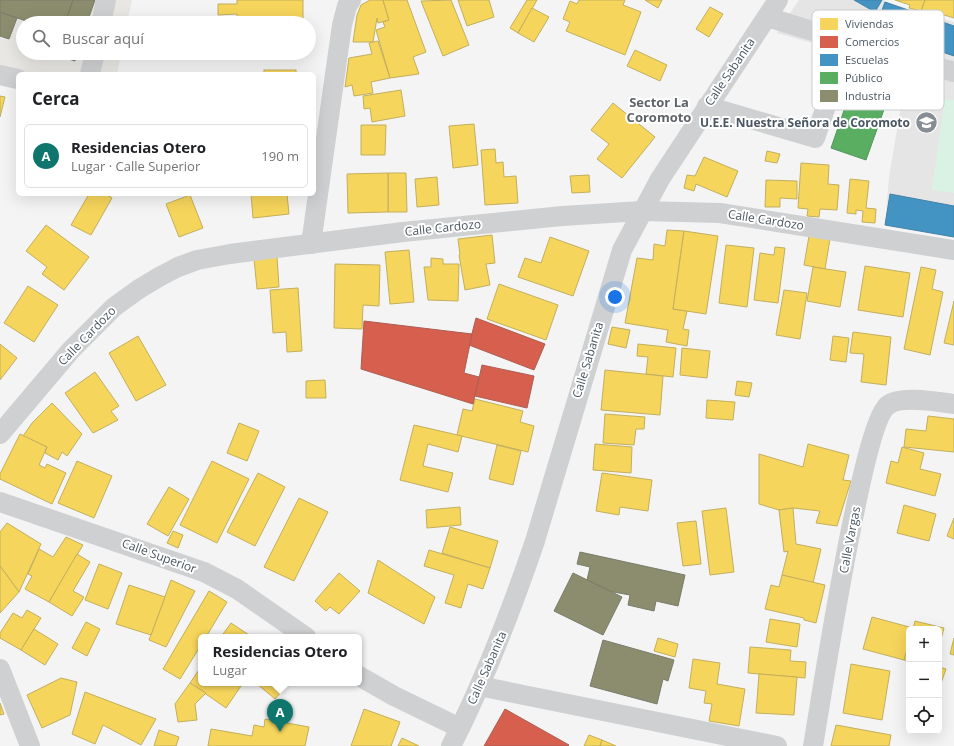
<!DOCTYPE html>
<html lang="es">
<meta charset="utf-8">
<style>
body{margin:0;font-family:"Open Sans",sans-serif;background:#f2f2f2;color:#202124}
.controls{position:absolute;right:12px;bottom:12px;display:grid;overflow:hidden;border-radius:6px;box-shadow:0 4px 16px #0002}
.controls button{width:36px;height:36px;display:grid;place-items:center;padding:0;border:0;border-bottom:1px solid #e0e0e0;background:#fff;color:#202124;font:20px sans-serif}
.you{position:absolute;left:615px;top:297px;width:14px;height:14px;margin:-10px;border:3px solid #fff;border-radius:50%;background:#1a73e8;box-shadow:0 0 0 6px #1a73e833}
.badge{display:grid;place-items:center;width:26px;height:26px;border-radius:50%;background:#0f766e;color:#fff;font-size:13px;font-weight:700}
.pin{position:absolute;translate:-50% -33px;filter:drop-shadow(0 1px 2px #0008)}
.pin::after{content:'';position:absolute;top:21px;width:14px;height:12px;background:inherit;clip-path:polygon(0 0,100% 0,50% 100%)}
.popup{position:absolute;left:198px;top:634px;width:164px;height:52px;box-sizing:border-box;display:grid;place-content:center;border-radius:6px;background:#fff;filter:drop-shadow(0 1px 3px #0005);font-size:13px;white-space:nowrap;color:#757577}
.popup b{font-size:15px;color:#202124}
.popup::after{content:'';position:absolute;left:50%;top:100%;margin-left:-8px;border:8px solid transparent;border-top-color:#fff}
.list{margin:0;padding:0;list-style:none}
h2{display:flex;justify-content:space-between;align-items:center;height:52px;margin:0;padding:0 16px;font-size:17px}
h2 small{font-size:13px;font-weight:400;color:#757577}
.list li{display:grid;grid-template-columns:26px 1fr auto;gap:12px;align-items:center;box-sizing:border-box;height:64px;margin:0 8px 8px;padding:0 8px;border:1px solid #e0e0e0;border-radius:6px}
.list b{display:block;font-size:15px;white-space:nowrap}
.list p{margin:0;font-size:13px;white-space:nowrap;color:#757577}
.list em{font-size:13px;font-style:normal;color:#757577}
.icon{flex:none;width:22px;height:22px;fill:none;stroke:currentColor;stroke-width:2;stroke-linecap:round;stroke-linejoin:round}
.map{position:relative;flex:none;width:954px;height:746px;overflow:hidden}
.search{position:absolute;background:#fff;box-shadow:0 4px 16px #0002;left:16px;top:16px;width:300px;height:44px;display:flex;align-items:center;gap:10px;box-sizing:border-box;padding:0 14px;border-radius:22px;color:#757577;font-size:15px}
.panel{position:absolute;background:#fff;box-shadow:0 4px 16px #0002;left:16px;top:72px;width:300px;height:124px;border-radius:6px}
.map>svg:first-child{display:block}
.commercial{fill:#e8e7e3}
.education{fill:#e6e5e6}
.green{fill:#d9f2e3}
.homes{fill:#f6d55c;stroke:#c2af5e}
.shops{fill:#d6604d;stroke:#ac5d53}
.schools{fill:#4393c3;stroke:#4581a6}
.public{fill:#5aae61;stroke:#559461}
.industry{fill:#8c8c6e;stroke:#787c6a}
.lines{fill:none;stroke-linecap:round;stroke-linejoin:round}
.minor{stroke:#ced0d2;stroke-width:20}
.labels{text-anchor:middle;stroke-width:4;stroke-linejoin:round;paint-order:stroke}
.street-label{font-size:12px;fill:#4a5661;stroke:#fff}
.poi-label{font-size:12px;font-weight:bold;fill:#4a5661;stroke:#fff;text-anchor:end}
.neighbourhood-label{font-size:13px;font-weight:bold;fill:#5f6368;stroke:#fff}
.key{fill:#fff;stroke:#c9ccd0;stroke-width:1}
.key-label{font-size:11px;fill:#4a5661}
</style>
<div class="map">
<svg width="954" height="746" viewBox="0 0 954 746">
<rect width="100%" height="100%" fill="#f4f4f4"/>
<!-- commercial -->
<polygon class="commercial" points="0,0 132,0 127,23 23,23 23,53 121,53 117,74 18,74 18,90 0,85"/>
<!-- education -->
<polygon class="education" points="799,0 885,0 885,2 954,22 954,237 885,225 889,177 907,70 777,33"/>
<!-- green -->
<polygon class="green" points="945,99 954,100 954,193 932,190"/>
<!-- homes -->
<g class="homes">
<polygon points="237,0 303,0 303,23 237,23 237,14 218,15 218,4 237,4"/>
<polygon points="370,0 383,0 389,20 378,23 377,18 373,42 353,42 357,15 361,5"/>
<polygon points="383,0 407,0 426,52 413,57 419,74 390,78 376,30 385,27 383,22 389,20"/>
<polygon points="451,0 469,45 443,56 421,1"/>
<polygon points="458,0 489,0 494,17 467,26"/>
<polygon points="527,0 537,0 518,33 510,28"/>
<polygon points="579,0 625,0 623,5 641,12 625,55 566,31 570,22 563,19 570,1 577,4"/>
<polygon points="645,0 662,0 658,8"/>
<polygon points="895,0 925,0 921,11 909,8 910,5"/>
<polygon points="925,0 954,0 954,18 934,12 933,15 921,11"/>
<polygon points="710,7 723,14 709,37 696,29"/>
<polygon points="532,8 549,17 534,42 518,33"/>
<polygon points="378,41 390,78 371,82 373,93 354,96 352,85 345,87 349,58 372,54 369,43"/>
<polygon points="635,50 667,65 660,81 627,66"/>
<polygon points="266,53 303,53 303,54 266,55"/>
<rect x="264" y="70" width="32" height="4"/>
<polygon points="401,90 405,116 372,122 370,108 364,109 363,96"/>
<polygon points="0,96 5,97 0,117"/>
<polygon points="613,103 655,137 622,178 597,159 609,144 591,130"/>
<polygon points="474,124 478,165 453,168 449,126"/>
<polygon points="361,125 386,125 385,155 361,155"/>
<polygon points="495,149 496,163 503,162 504,177 516,176 518,203 485,205 481,150"/>
<polygon points="767,151 780,154 777,163 765,161"/>
<polygon points="704,157 738,171 727,197 696,184 694,191 684,188 687,175 695,176"/>
<polygon points="801,163 829,165 828,184 839,185 837,210 820,209 819,217 807,216 808,209 798,208"/>
<polygon points="388,173 406,173 407,212 388,212"/>
<polygon points="388,173 388,212 348,213 347,174"/>
<polygon points="589,175 590,192 572,193 570,176"/>
<polygon points="437,177 439,205 417,207 415,179"/>
<polygon points="850,179 869,181 866,208 876,209 875,223 862,222 863,211 856,210 856,214 847,213"/>
<polygon points="766,180 797,181 797,199 780,198 780,207 765,207"/>
<polygon points="89,194 105,194 112,198 91,235 71,225"/>
<polygon points="251,194 287,194 289,214 253,218"/>
<polygon points="190,195 203,228 179,237 166,204"/>
<polygon points="46,225 89,257 64,290 42,274 47,267 26,251"/>
<polygon points="667,230 684,231 673,309 687,311 683,329 689,330 687,346 666,342 668,330 625,323 637,258 653,260 654,244 665,246"/>
<polygon points="684,231 718,236 706,314 673,309"/>
<polygon points="492,235 495,263 486,264 490,285 465,290 459,255 460,255 458,239"/>
<polygon points="809,236 830,239 825,269 804,265"/>
<polygon points="550,237 589,251 573,296 518,277 525,258 541,263"/>
<polygon points="726,245 754,248 747,307 719,303"/>
<polygon points="775,247 785,248 778,303 754,300 760,253 774,255"/>
<polygon points="409,250 414,302 390,304 385,252"/>
<polygon points="277,257 279,287 257,289 254,259"/>
<polygon points="431,258 443,259 443,264 459,264 458,301 428,300 424,267 431,267"/>
<polygon points="335,264 380,265 379,306 363,305 362,329 334,328"/>
<polygon points="865,266 910,273 903,317 858,310"/>
<polygon points="813,267 846,272 840,307 807,301"/>
<polygon points="921,267 936,270 932,289 943,292 930,355 904,349"/>
<polygon points="499,284 558,305 546,340 487,319"/>
<polygon points="28,286 58,305 34,342 4,323"/>
<polygon points="298,288 302,351 287,352 286,332 273,333 270,290"/>
<polygon points="784,290 807,293 800,339 776,335"/>
<polygon points="954,301 954,345 944,343"/>
<polygon points="612,327 630,330 626,348 608,344"/>
<polygon points="853,332 891,337 886,385 861,382 864,354 850,353"/>
<polygon points="138,336 166,385 136,401 109,353"/>
<polygon points="833,336 849,338 846,362 830,360"/>
<polygon points="0,344 17,358 0,380"/>
<polygon points="638,344 676,348 673,377 646,374 648,357 637,356"/>
<polygon points="682,348 710,351 707,378 680,375"/>
<polygon points="605,370 663,376 660,415 601,410"/>
<polygon points="95,372 119,406 111,411 118,420 93,433 65,393"/>
<polygon points="325,380 326,398 306,398 306,381"/>
<polygon points="737,381 752,383 749,397 735,395"/>
<polygon points="475,399 523,411 520,422 534,426 528,452 457,435 463,409 472,411"/>
<polygon points="707,400 735,402 733,420 706,418"/>
<polygon points="52,403 82,434 67,456 62,452 58,460 45,453 47,447 23,436 32,423"/>
<polygon points="605,414 645,417 644,429 636,429 634,445 603,443"/>
<polygon points="928,416 954,419 954,452 904,447 906,429 926,431"/>
<polygon points="239,423 259,431 247,461 227,453"/>
<polygon points="414,425 462,436 458,452 428,444 423,466 453,473 448,492 400,480"/>
<polygon points="20,434 47,447 39,465 45,468 47,464 66,473 52,504 0,479 0,474"/>
<polygon points="595,444 632,447 631,473 593,470"/>
<polygon points="808,444 849,455 843,480 851,481 837,526 816,523 820,511 793,508 779,510 759,504 759,454 803,467"/>
<polygon points="497,445 521,451 513,485 489,479"/>
<polygon points="902,447 924,453 920,469 941,474 935,496 886,483 891,461 898,463"/>
<polygon points="77,461 112,476 94,518 58,503"/>
<polygon points="212,461 249,479 217,543 180,525"/>
<polygon points="258,473 285,487 255,546 227,532"/>
<polygon points="602,473 652,480 648,511 620,507 619,515 596,511"/>
<polygon points="169,487 189,499 168,536 147,524"/>
<polygon points="299,498 328,512 294,581 264,567"/>
<polygon points="904,505 936,514 929,541 897,533"/>
<polygon points="460,507 461,525 427,528 426,510"/>
<polygon points="726,508 734,572 710,575 702,511"/>
<polygon points="793,508 796,544 821,549 813,583 782,575 788,551 784,552 779,510"/>
<polygon points="954,518 954,539 947,536"/>
<polygon points="696,521 701,564 683,566 677,523"/>
<polygon points="7,523 41,544 19,592 0,566 0,532"/>
<polygon points="450,527 498,541 490,568 442,553"/>
<polygon points="173,531 183,535 178,548 167,543"/>
<polygon points="66,537 83,545 49,602 25,589 32,576 28,574 39,549 53,557"/>
<polygon points="429,550 490,568 483,589 468,584 461,608 445,603 454,575 424,566"/>
<polygon points="77,554 90,562 73,591 84,597 72,616 49,602"/>
<polygon points="378,560 435,597 424,624 368,593"/>
<polygon points="99,564 122,573 108,609 85,600"/>
<polygon points="0,566 19,592 0,613"/>
<polygon points="339,573 360,591 339,614 330,607 326,611 315,601"/>
<polygon points="782,575 825,585 816,623 804,620 804,618 765,609 771,585 779,587"/>
<polygon points="171,580 195,591 166,647 149,640"/>
<polygon points="129,585 165,597 151,635 116,624"/>
<polygon points="209,591 227,602 206,637 201,637 201,645 180,679 163,669"/>
<polygon points="27,610 41,618 21,650 0,638 0,633 13,613 22,618"/>
<polygon points="872,617 913,628 909,629 909,643 904,660 863,649"/>
<polygon points="770,619 800,624 797,647 766,642"/>
<polygon points="915,621 944,628 939,647 939,629 913,629"/>
<polygon points="86,622 100,629 87,656 72,648"/>
<polygon points="231,623 252,637 221,637"/>
<polygon points="34,629 58,644 45,665 21,650"/>
<polygon points="658,638 678,644 675,657 654,651"/>
<polygon points="954,638 954,655 950,654"/>
<polygon points="909,643 909,661 904,660"/>
<polygon points="750,647 791,650 790,661 806,662 805,678 748,673"/>
<polygon points="693,659 720,663 717,684 745,689 739,726 709,721 712,704 704,703 706,691 689,688"/>
<polygon points="851,664 890,671 882,720 843,713"/>
<polygon points="201,667 201,683 243,683 226,708 190,683"/>
<polygon points="939,667 946,669 939,689"/>
<polygon points="759,674 797,677 794,715 756,713"/>
<polygon points="61,678 77,682 70,715 42,728 27,695"/>
<polygon points="190,683 206,693 195,704 197,720 178,722 175,704"/>
<polygon points="256,683 289,683 275,699"/>
<polygon points="85,692 156,719 141,745 103,725 95,744 72,734"/>
<polygon points="0,703 4,714 0,715"/>
<polygon points="364,709 400,722 391,746 351,746"/>
<polygon points="265,719 309,727 305,746 208,746 211,729 252,736 254,725 264,727"/>
<polygon points="836,725 891,735 889,746 831,746"/>
<polygon points="159,730 179,737 176,746 154,746"/>
<polygon points="589,735 602,740 600,746 584,746"/>
<polygon points="402,738 419,746 398,746"/>
<polygon points="602,740 616,746 600,746"/>
</g>
<!-- shops -->
<g class="shops">
<polygon points="476,318 545,344 534,370 469,345"/>
<polygon points="364,321 472,334 464,373 479,377 473,404 361,369"/>
<polygon points="482,365 534,376 527,408 475,396"/>
<polygon points="505,709 569,745 568,746 484,746"/>
</g>
<!-- schools -->
<g class="schools">
<polygon points="854,0 882,0 875,12"/>
<polygon points="885,2 954,26 954,56 875,29"/>
<polygon points="890,194 954,206 954,237 885,225"/>
</g>
<!-- public -->
<g class="public">
<polygon points="836,55 855,61 849,76 831,70"/>
<polygon points="861,61 897,73 866,160 831,148"/>
</g>
<!-- industry -->
<g class="industry">
<polygon points="0,0 73,0 65,23 32,23 0,12"/>
<polygon points="73,0 95,0 87,23 65,23"/>
<polygon points="0,12 17,18 9,39 0,36"/>
<polygon points="50,53 77,53 75,61"/>
<polygon points="580,552 685,575 678,606 656,601 654,611 628,605 630,595 608,591 587,580 590,567 577,564"/>
<polygon points="573,573 622,597 603,635 554,611"/>
<polygon points="603,640 674,660 668,681 663,679 657,704 590,686"/>
</g>
<g class="lines">
<!-- minor -->
<g class="minor">
<polyline points="767,17 858,45 954,72"/>
<polyline points="101,23 106,0"/>
<polyline points="90,74 95,53"/>
<polyline points="0,75 18,79"/>
<polyline points="707,106 815,138 834,83"/>
<polyline points="311,244 342,25 347,6 351,0"/>
<polyline points="0,434 71,350 114,307 139,289 159,277 178,267 197,260 230,254 403,232 562,216 642,211 720,213 954,250"/>
<polyline points="0,502 204,572 237,589 306,637"/>
<polyline points="0,669 30,746"/>
<polyline points="359,676 394,696 460,728"/>
<polyline points="479,686 777,746"/>
<path d="M451,746C485,680 511,611 535,541L622,250L660,179L778,0"/>
<path d="M813,746C821,700 863,422 888,405C901,395 938,402 954,404"/>
</g>
</g>
<!-- icons -->
<defs>
<symbol id="school-disc" viewBox="-11 -11 22 22"><circle r="9.5" fill="#868d94" stroke="#fff"/><path d="M0-5L7-2L0 1L-7-2ZM-4 1L0 2.5L4 1V4Q0 6-4 4Z" fill="#fff"/></symbol>
</defs>
<g fill-rule="evenodd">
<use href="#school-disc" x="914" y="110" width="25" height="25"/>
</g>
<g class="labels">
<!-- street labels -->
<g class="street-label">
<text transform="translate(730 72) rotate(-56)" y="4">Calle Sabanita</text>
<text transform="translate(766 220) rotate(9)" y="4">Calle Cardozo</text>
<text transform="translate(443 228) rotate(-6)" y="4">Calle Cardozo</text>
<text transform="translate(87 336) rotate(-46)" y="4">Calle Cardozo</text>
<text transform="translate(588 360) rotate(-73)" y="4">Calle Sabanita</text>
<text transform="translate(850 540) rotate(-79)" y="4">Calle Vargas</text>
<text transform="translate(159 556) rotate(20)" y="4">Calle Superior</text>
<text transform="translate(487 668) rotate(-66)" y="4">Calle Sabanita</text>
</g>
<!-- poi labels -->
<g class="poi-label">
<text x="910" y="127">U.E.E. Nuestra Señora de Coromoto</text>
</g>
<!-- neighbourhood labels -->
<g class="neighbourhood-label">
<text x="659" y="107">Sector La<tspan x="659" dy="15">Coromoto</tspan></text>
</g>
</g>
<!-- legend -->
<rect x="812" y="10" width="132" height="100" rx="6" class="key"/>
<rect x="820" y="18" width="18" height="12" fill="#f6d55c"/>
<rect x="820" y="36" width="18" height="12" fill="#d6604d"/>
<rect x="820" y="54" width="18" height="12" fill="#4393c3"/>
<rect x="820" y="72" width="18" height="12" fill="#5aae61"/>
<rect x="820" y="90" width="18" height="12" fill="#8c8c6e"/>
<g class="key-label">
<text x="845" y="28">Viviendas</text>
<text x="845" y="46">Comercios</text>
<text x="845" y="64">Escuelas</text>
<text x="845" y="82">Público</text>
<text x="845" y="100">Industria</text>
</g>
</svg>
<div class="controls">
<button>+</button>
<button>−</button>
<button><svg class="icon" aria-label="locate" viewBox="0 0 24 24"><circle cx="12" cy="12" r="6"/><path d="M12 2v4M12 18v4M2 12h4M18 12h4"/></svg></button>
</div>
<div class="you"></div>
<div class="pin badge" style="left:280px;top:732px">A</div>
<div class="popup"><b>Residencias Otero</b>Lugar</div>
<div class="search"><svg class="icon" aria-label="search" viewBox="0 0 24 24"><circle cx="10" cy="10" r="6"/><path d="M15 15l6 6"/></svg>Buscar aquí</div>
<section class="panel">
<h2>Cerca<small></small></h2>
<ul class="list">
<li><span class="badge">A</span><div><b>Residencias Otero</b><p>Lugar · Calle Superior</p></div><em>190 m</em></li>
</ul>
</section>
</div>
